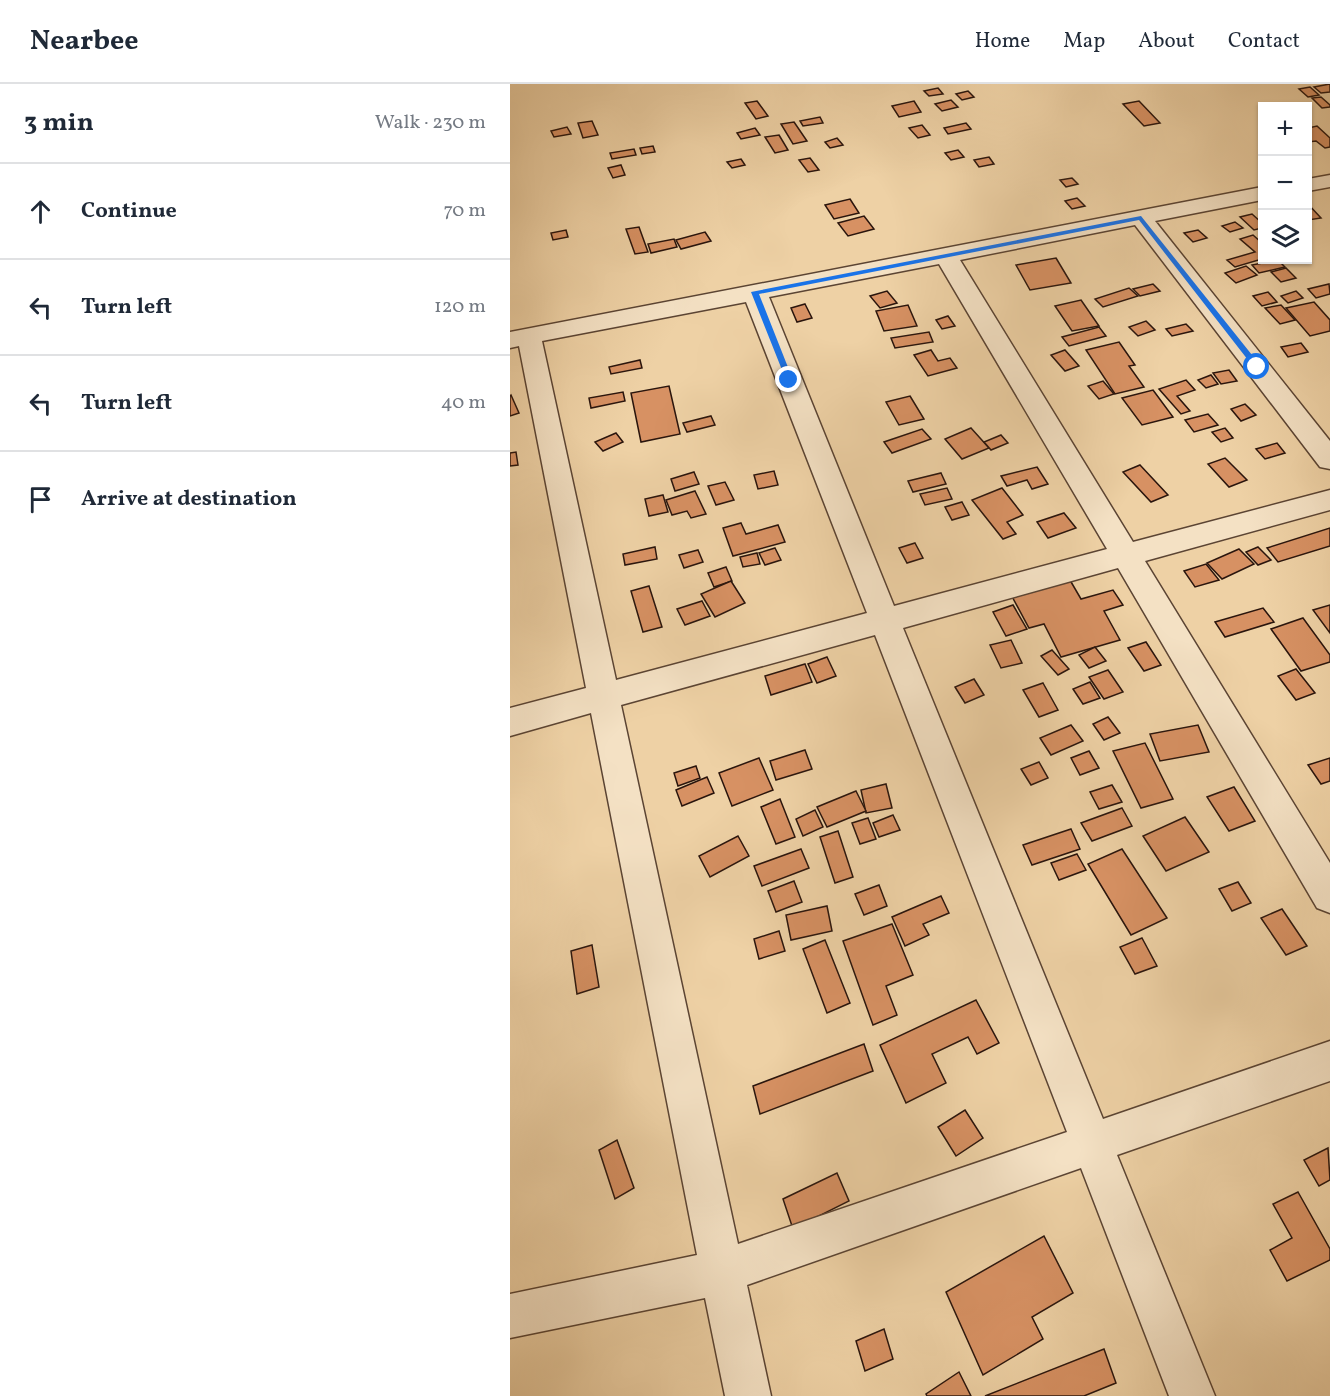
<!DOCTYPE html>
<meta charset="utf-8">
<style>
body{margin:0;font-family:Vollkorn,serif;background:#f2f2f3;color:#1f2937}
.controls{position:absolute;right:18px;top:18px;display:grid;overflow:hidden;border-radius:0px;box-shadow:0 2px 4px #0004}
.controls button{width:54px;height:54px;display:grid;place-items:center;padding:0;border:0;border-bottom:2px solid #e0e1e3;background:#fff;color:#1f2937;font:30px sans-serif}
.stop{position:absolute;width:18px;height:18px;margin:-14px;border:4px solid #1a73e8;border-radius:50%;background:#fff}
.stop.end{background:#1a73e8;border-color:#fff;box-shadow:0 2px 6px #0008}
.list{margin:0;padding:0;list-style:none}
h2{display:flex;justify-content:space-between;align-items:center;height:78px;margin:0;padding:0 24px;font-size:26px}
h2 small{font-size:20px;font-weight:400;color:#747a83}
.list li{display:grid;grid-template-columns:39px 1fr auto;gap:18px;align-items:center;box-sizing:border-box;height:96px;padding:0 24px;border-top:2px solid #e0e1e3}
.list b{display:block;font-size:22px;white-space:nowrap}
.list em{font-size:20px;font-style:normal;color:#747a83}
.icon{flex:none;width:33px;height:33px;fill:none;stroke:currentColor;stroke-width:2;stroke-linecap:round;stroke-linejoin:round}
.map{position:relative;flex:none;width:820px;height:1312px;overflow:hidden}
header{display:flex;align-items:center;gap:36px;box-sizing:border-box;height:84px;padding:0 30px;background:#fff;border-bottom:2px solid #e0e1e3}
header strong{font-size:28px}
nav{display:flex;gap:33px;margin-inline-start:auto;font-size:21px}
main{display:flex}
aside{flex:1;background:#fff}
.map>svg:first-child{display:block}
.building{fill:#d79163;stroke:#2a150d;stroke-width:1.5}
.lines{fill:none;stroke-linecap:round;stroke-linejoin:round}
.street-casing{stroke:#5b4433;stroke-width:3}
.street{fill:#f4e1c4;fill-rule:evenodd}
.route{fill:#1a73e8}
</style>
<header>
<strong>Nearbee</strong>
<nav><a>Home</a><a>Map</a><a>About</a><a>Contact</a></nav>
</header>
<main>
<aside>
<h2>3 min<small>Walk · 230 m</small></h2>
<ul class="list">
<li><svg class="icon" aria-label="ahead" viewBox="0 0 24 24"><path d="M12 20V5M6 11l6-6 6 6"/></svg><div><b>Continue</b></div><em>70 m</em></li>
<li><svg class="icon" aria-label="left" viewBox="0 0 24 24"><path d="M17 20v-9H6M10 6l-5 5 5 5"/></svg><div><b>Turn left</b></div><em>120 m</em></li>
<li><svg class="icon" aria-label="left" viewBox="0 0 24 24"><path d="M17 20v-9H6M10 6l-5 5 5 5"/></svg><div><b>Turn left</b></div><em>40 m</em></li>
<li><svg class="icon" aria-label="arrive" viewBox="0 0 24 24"><path d="M6 21V4h12l-3 4 3 4H6"/></svg><div><b>Arrive at destination</b></div></li>
</ul>
</aside>
<div class="map">
<svg width="820" height="1312" viewBox="0 0 820 1312">
<rect width="100%" height="100%" fill="#eed1a5"/>
<filter id="stains"><feTurbulence type="fractalNoise" baseFrequency=".00333" numOctaves="4"/><feColorMatrix values="0 0 0 0 .2 0 0 0 0 .09 0 0 0 0 .02 0 0 0 .5 -.17"/></filter>
<radialGradient id="worn" r=".72"><stop offset=".6" stop-color="#630" stop-opacity="0"/><stop offset="1" stop-color="#630" stop-opacity=".3"/></radialGradient>
<!-- building -->
<g class="building">
<polygon points="820,0 820,8 811,9 804,3"/>
<polygon points="800,3 809,11 798,13 789,5"/>
<polygon points="428,4 433,10 419,12 414,7"/>
<polygon points="458,7 464,13 452,16 446,10"/>
<polygon points="811,13 820,21 820,23 812,24 802,14"/>
<polygon points="441,16 448,23 432,27 425,20"/>
<polygon points="247,17 258,32 246,35 235,19"/>
<polygon points="404,17 411,28 389,33 382,22"/>
<polygon points="629,17 650,39 634,42 613,20"/>
<polygon points="310,33 313,39 293,42 290,37"/>
<polygon points="82,37 88,51 73,54 68,39"/>
<polygon points="284,38 297,57 283,60 271,40"/>
<polygon points="456,39 461,45 438,50 434,44"/>
<polygon points="412,41 420,51 408,54 399,44"/>
<polygon points="807,42 820,54 820,63 815,64 806,57 798,58 798,44"/>
<polygon points="57,43 61,50 44,53 41,47"/>
<polygon points="245,44 250,51 231,55 227,49"/>
<polygon points="269,51 278,66 265,69 255,53"/>
<polygon points="327,54 333,61 320,64 315,58"/>
<polygon points="143,62 145,68 132,70 130,64"/>
<polygon points="124,65 126,71 102,75 100,69"/>
<polygon points="448,66 454,73 441,76 435,69"/>
<polygon points="479,73 484,80 469,83 464,76"/>
<polygon points="300,74 309,86 298,88 289,76"/>
<polygon points="231,75 235,81 222,84 217,78"/>
<polygon points="111,81 115,91 103,94 98,84"/>
<polygon points="562,94 568,100 556,103 550,96"/>
<polygon points="567,114 575,122 562,125 555,117"/>
<polygon points="340,115 349,129 324,135 315,121"/>
<polygon points="798,120 811,134 798,136"/>
<polygon points="742,130 752,139 752,144 744,146 730,133"/>
<polygon points="354,132 364,145 338,152 328,139"/>
<polygon points="725,138 733,144 720,148 712,142"/>
<polygon points="129,143 138,168 125,170 116,145"/>
<polygon points="56,146 58,153 43,156 41,149"/>
<polygon points="688,146 697,154 683,158 674,149"/>
<polygon points="195,148 201,157 171,165 166,156"/>
<polygon points="743,151 752,159 752,175 725,183 717,176 745,168 730,155"/>
<polygon points="164,155 167,163 141,169 138,160"/>
<polygon points="546,174 561,199 520,206 506,181"/>
<polygon points="768,176 775,183 749,189 742,181"/>
<polygon points="736,182 747,191 726,199 715,189"/>
<polygon points="776,184 786,194 771,198 761,188"/>
<polygon points="643,200 650,207 630,212 623,205"/>
<polygon points="819,200 820,210 806,214 798,205"/>
<polygon points="619,204 628,212 593,223 585,215"/>
<polygon points="377,207 387,219 370,224 360,212"/>
<polygon points="786,207 793,214 778,219 771,212"/>
<polygon points="758,208 767,218 752,222 743,212"/>
<polygon points="571,216 589,242 562,247 545,222"/>
<polygon points="804,218 820,236 820,247 800,252 776,224"/>
<polygon points="295,220 302,234 287,238 281,224"/>
<polygon points="398,221 407,242 374,247 366,227"/>
<polygon points="771,221 785,236 770,240 755,224"/>
<polygon points="438,232 445,242 432,245 426,236"/>
<polygon points="636,237 645,246 628,252 619,243"/>
<polygon points="676,240 683,247 662,252 656,245"/>
<polygon points="589,243 596,252 559,262 552,253"/>
<polygon points="419,248 423,258 385,264 381,254"/>
<polygon points="609,258 625,281 619,282 634,303 605,310 576,266"/>
<polygon points="791,259 798,268 778,273 771,263"/>
<polygon points="421,266 428,277 440,274 447,284 418,292 404,271"/>
<polygon points="555,266 569,282 555,287 541,271"/>
<polygon points="130,276 132,284 101,290 99,283"/>
<polygon points="719,286 727,297 711,300 703,289"/>
<polygon points="701,291 708,300 696,304 688,296"/>
<polygon points="676,296 685,306 667,312 680,327 671,330 649,305"/>
<polygon points="593,297 604,310 589,315 578,302"/>
<polygon points="159,302 170,350 131,358 121,309"/>
<polygon points="643,306 663,333 632,341 612,314"/>
<polygon points="113,308 115,317 81,324 79,314"/>
<polygon points="1,311 9,329 0,332 0,312"/>
<polygon points="400,312 414,335 389,341 376,318"/>
<polygon points="735,320 746,331 731,337 721,325"/>
<polygon points="698,330 708,341 684,348 675,336"/>
<polygon points="201,332 205,341 177,348 173,339"/>
<polygon points="461,344 479,364 452,375 435,355"/>
<polygon points="715,344 723,354 711,358 702,348"/>
<polygon points="412,345 421,355 382,369 374,358"/>
<polygon points="106,349 113,358 93,367 85,358"/>
<polygon points="491,351 498,359 481,366 474,358"/>
<polygon points="767,359 775,369 755,375 746,365"/>
<polygon points="6,368 8,381 0,382 0,369"/>
<polygon points="715,374 737,396 719,403 698,380"/>
<polygon points="630,381 658,411 641,418 613,388"/>
<polygon points="527,383 538,400 522,405 517,396 497,402 491,392"/>
<polygon points="264,387 268,401 248,405 244,391"/>
<polygon points="184,388 189,400 165,407 161,395"/>
<polygon points="431,389 436,400 403,408 398,397"/>
<polygon points="215,398 224,416 206,421 198,402"/>
<polygon points="437,404 442,415 415,421 410,410"/>
<polygon points="492,404 513,431 497,438 506,450 493,455 462,416"/>
<polygon points="185,407 196,430 181,434 177,427 162,431 156,416"/>
<polygon points="153,411 158,428 139,432 135,415"/>
<polygon points="452,418 459,431 442,436 435,423"/>
<polygon points="554,429 566,444 538,454 527,438"/>
<polygon points="231,439 236,450 268,441 275,458 223,472 213,444"/>
<polygon points="820,444 820,462 768,478 757,464"/>
<polygon points="405,459 413,474 397,479 389,464"/>
<polygon points="145,463 147,475 115,481 113,470"/>
<polygon points="748,463 761,476 748,481 736,468"/>
<polygon points="265,464 271,476 255,481 249,469"/>
<polygon points="729,465 744,480 712,495 697,479"/>
<polygon points="188,466 193,478 174,484 169,471"/>
<polygon points="247,469 250,480 233,483 230,473"/>
<polygon points="696,480 709,496 685,503 674,487"/>
<polygon points="216,483 222,497 204,503 198,489"/>
<polygon points="557,491 571,515 603,506 613,521 594,527 610,556 551,573 534,540 519,544 499,507"/>
<polygon points="221,497 235,519 205,533 191,510"/>
<polygon points="139,502 152,543 133,548 121,507"/>
<polygon points="192,517 200,532 175,541 167,525"/>
<polygon points="503,521 517,545 496,552 483,528"/>
<polygon points="820,521 820,549 803,526"/>
<polygon points="753,524 764,538 715,553 705,538"/>
<polygon points="793,534 820,571 820,578 791,587 761,545"/>
<polygon points="501,556 512,579 491,584 480,561"/>
<polygon points="636,558 651,581 634,587 618,564"/>
<polygon points="585,563 596,577 579,584 569,571"/>
<polygon points="542,566 559,585 548,591 531,572"/>
<polygon points="317,573 326,592 307,599 298,580"/>
<polygon points="295,580 302,598 261,611 255,592"/>
<polygon points="786,585 805,609 786,616 768,592"/>
<polygon points="598,586 613,608 594,615 579,593"/>
<polygon points="464,595 474,611 455,619 445,603"/>
<polygon points="580,598 590,614 573,620 563,605"/>
<polygon points="533,599 548,626 529,633 513,606"/>
<polygon points="598,633 610,649 594,656 583,640"/>
<polygon points="561,641 573,657 541,671 530,654"/>
<polygon points="688,641 699,668 650,677 640,650"/>
<polygon points="635,659 663,715 631,724 603,667"/>
<polygon points="295,666 302,685 266,696 260,677"/>
<polygon points="579,667 589,684 570,691 561,674"/>
<polygon points="249,674 263,706 222,722 209,689"/>
<polygon points="820,674 820,697 811,700 798,681"/>
<polygon points="529,678 538,694 521,701 511,685"/>
<polygon points="186,682 190,694 168,702 164,689"/>
<polygon points="197,693 204,709 172,722 166,706"/>
<polygon points="376,700 382,724 356,729 351,706"/>
<polygon points="602,701 612,718 589,725 580,708"/>
<polygon points="724,703 745,737 719,747 697,713"/>
<polygon points="346,707 356,727 317,743 307,723"/>
<polygon points="270,715 285,753 266,760 251,723"/>
<polygon points="612,724 622,742 582,757 571,739"/>
<polygon points="305,726 313,743 293,752 286,735"/>
<polygon points="383,731 390,746 369,753 363,739"/>
<polygon points="675,733 699,768 656,787 633,752"/>
<polygon points="358,734 366,755 350,760 342,739"/>
<polygon points="561,745 570,765 522,781 513,761"/>
<polygon points="328,747 343,793 325,799 310,753"/>
<polygon points="228,752 239,772 200,793 189,772"/>
<polygon points="291,765 299,784 252,802 244,782"/>
<polygon points="612,765 657,834 621,851 578,780"/>
<polygon points="567,770 576,786 549,796 541,779"/>
<polygon points="284,797 292,818 266,828 258,807"/>
<polygon points="728,798 741,819 722,827 709,805"/>
<polygon points="369,801 377,822 354,831 345,810"/>
<polygon points="431,812 439,829 413,840 419,851 395,862 382,833"/>
<polygon points="317,822 322,847 281,856 276,831"/>
<polygon points="772,825 797,862 776,871 751,834"/>
<polygon points="382,840 403,891 376,902 387,931 363,941 333,857"/>
<polygon points="269,847 275,867 249,875 244,855"/>
<polygon points="632,854 647,882 625,890 610,863"/>
<polygon points="315,856 340,919 317,929 293,865"/>
<polygon points="82,861 89,903 67,910 61,867"/>
<polygon points="466,916 489,959 467,970 458,953 422,970 436,999 396,1019 370,961"/>
<polygon points="354,960 363,987 250,1030 243,1002"/>
<polygon points="455,1026 473,1054 446,1072 428,1043"/>
<polygon points="107,1056 124,1104 105,1115 89,1066"/>
<polygon points="818,1064 820,1096 809,1102 794,1076"/>
<polygon points="327,1089 339,1117 283,1145 273,1115"/>
<polygon points="788,1108 820,1165 820,1176 777,1197 760,1166 782,1154 763,1120"/>
<polygon points="534,1152 563,1209 522,1233 533,1255 473,1291 436,1208"/>
<polygon points="374,1245 383,1275 355,1287 346,1257"/>
<polygon points="594,1265 606,1299 574,1312 475,1312"/>
<polygon points="449,1288 461,1312 417,1312 416,1310"/>
</g>
<g class="lines">
<defs>
<g id="street">
<polygon points="820,91 820,103 798,107 798,95"/>
<path d="M752,103V116L645,137L820,357V385L810,383L625,141L450,176L623,458L820,406V426L635,477L820,779V829L807,824L608,484L393,544L593,1035L820,957V997L607,1071L705,1312H659L571,1084L237,1201L261,1312H215L195,1214L0,1254V1210L187,1171L81,629L0,652V624L76,604L9,262L0,264V248ZM429,180L597,465L384,522L259,213ZM236,218L357,529L106,596L32,257ZM365,551L557,1048L228,1160L111,621Z"/>
</g>
</defs>
<!-- street casing -->
<use href="#street" class="street-casing"/>
<!-- street -->
<use href="#street" class="street"/>
</g>
<!-- route -->
<polygon class="route" points="631,132 750,281 750,285 745,285 629,136 249,210 283,296 279,299 276,296 241,208"/>
<rect width="100%" height="100%" filter="url(#stains)"/>
<rect width="100%" height="100%" fill="url(#worn)"/>
</svg>
<div class="controls">
<button>+</button>
<button>−</button>
<button><svg class="icon" aria-label="layers" viewBox="0 0 24 24"><path d="M12 4l9 5-9 5-9-5zM3 14l9 5 9-5"/></svg></button>
</div>
<div class="stop" style="left:747px;top:283px"></div>
<div class="stop end" style="left:279px;top:296px"></div>
</div>
</main>
